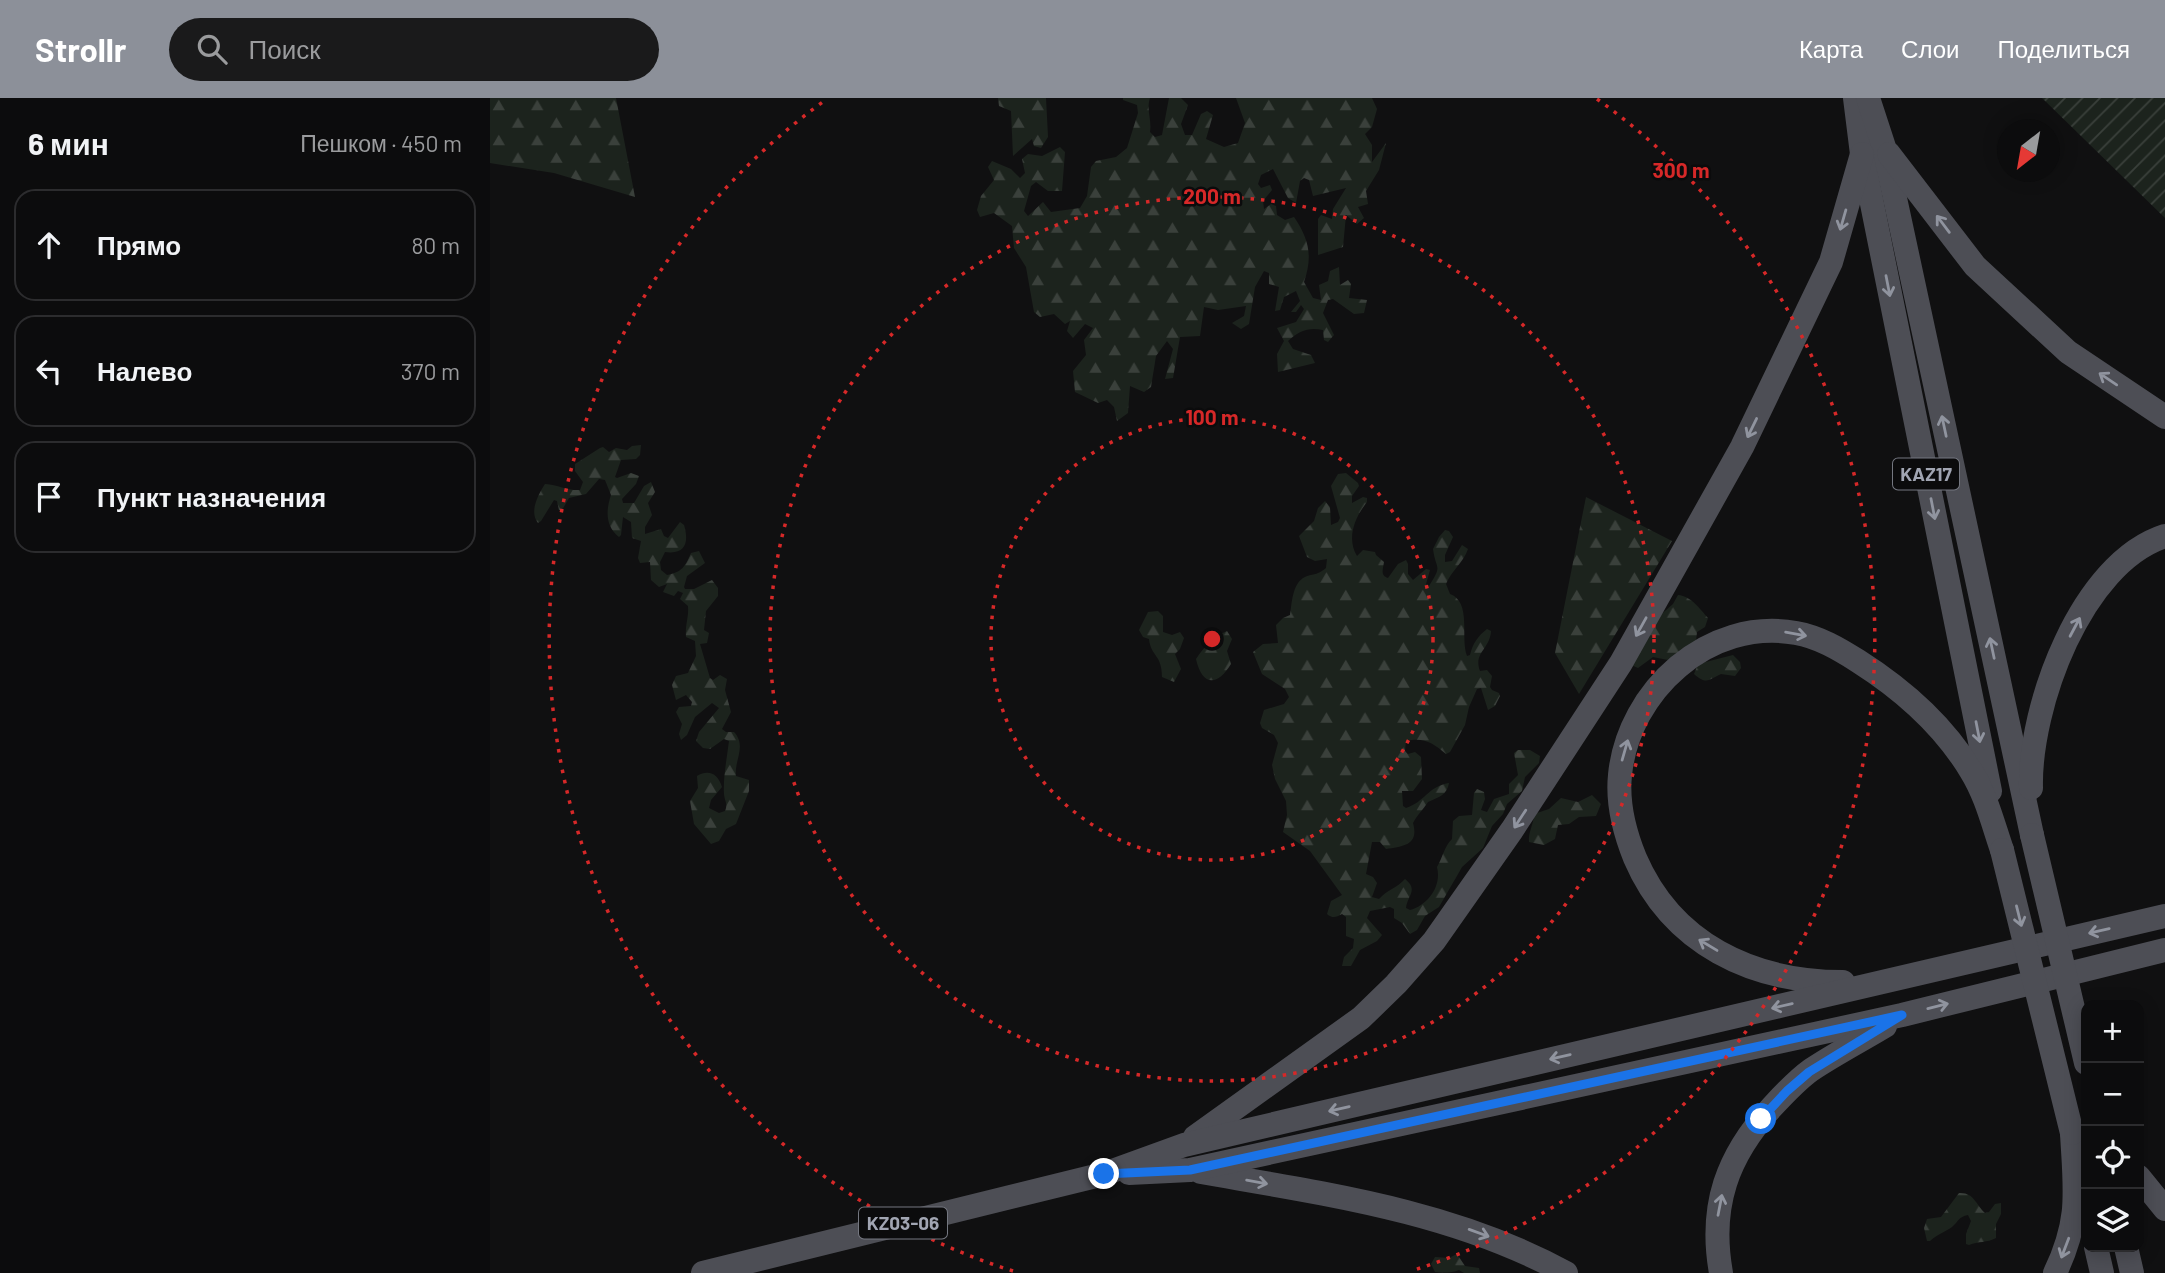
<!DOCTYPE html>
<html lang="ru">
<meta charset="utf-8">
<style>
body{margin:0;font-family:Barlow,sans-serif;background:#1a1a1b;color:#f1f3f6}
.controls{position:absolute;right:21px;bottom:21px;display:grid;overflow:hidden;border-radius:14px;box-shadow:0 4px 18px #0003}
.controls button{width:63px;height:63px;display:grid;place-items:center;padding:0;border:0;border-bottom:2px solid #2c2c2e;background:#0c0c0d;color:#f1f3f6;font:35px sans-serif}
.compass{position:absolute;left:1507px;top:21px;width:63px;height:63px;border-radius:50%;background:#0c0c0d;box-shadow:0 4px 18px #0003;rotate:211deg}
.stop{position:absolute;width:21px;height:21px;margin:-16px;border:5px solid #1a73e8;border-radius:50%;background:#fff}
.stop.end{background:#1a73e8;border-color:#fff;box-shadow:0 2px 7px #0008}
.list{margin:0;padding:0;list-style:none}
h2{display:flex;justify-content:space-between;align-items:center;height:91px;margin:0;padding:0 28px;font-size:30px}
h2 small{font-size:23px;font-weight:400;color:#9a9b9d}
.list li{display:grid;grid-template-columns:46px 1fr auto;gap:21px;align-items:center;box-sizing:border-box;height:112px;margin:0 14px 14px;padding:0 14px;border:2px solid #2c2c2e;border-radius:21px}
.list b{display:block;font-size:26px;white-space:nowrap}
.list em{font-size:23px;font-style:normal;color:#9a9b9d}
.icon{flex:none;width:38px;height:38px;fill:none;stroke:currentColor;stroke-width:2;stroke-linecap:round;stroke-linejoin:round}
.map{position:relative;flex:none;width:1675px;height:1175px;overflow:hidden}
header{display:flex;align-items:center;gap:42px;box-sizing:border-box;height:98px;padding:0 35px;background:#8c9099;color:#fff}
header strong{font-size:33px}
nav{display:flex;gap:38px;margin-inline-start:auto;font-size:24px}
.search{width:490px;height:63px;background:#1a1a1b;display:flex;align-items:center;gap:18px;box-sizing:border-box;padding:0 24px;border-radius:38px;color:#9a9b9d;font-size:26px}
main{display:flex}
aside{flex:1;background:#0c0c0d}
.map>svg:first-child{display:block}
.forest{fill:url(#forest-firs)}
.garden{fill:url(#garden-furrows)}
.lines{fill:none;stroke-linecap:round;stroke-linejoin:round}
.primary{stroke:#4d4e55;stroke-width:24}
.primary-bridge{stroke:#4d4e55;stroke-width:24}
.oneway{stroke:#90949f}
.route{stroke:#1a73e8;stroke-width:9}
.ring{fill:none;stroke:#d62828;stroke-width:3.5;stroke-dasharray:3.5 7}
.labels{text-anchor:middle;stroke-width:5;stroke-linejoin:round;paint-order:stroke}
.shield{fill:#0b0b0c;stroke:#747780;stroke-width:2}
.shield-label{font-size:19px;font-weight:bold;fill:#a1a5b2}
.centre{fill:#d62828;stroke:#0b0b0c;stroke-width:3.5}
.ring-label{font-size:21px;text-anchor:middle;font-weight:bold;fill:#d62828;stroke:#0b0b0c;stroke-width:5;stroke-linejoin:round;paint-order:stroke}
</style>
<header>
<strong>Strollr</strong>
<div class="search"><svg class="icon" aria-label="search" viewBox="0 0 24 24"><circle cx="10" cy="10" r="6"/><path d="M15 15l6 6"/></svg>Поиск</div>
<nav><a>Карта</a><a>Слои</a><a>Поделиться</a></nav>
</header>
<main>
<aside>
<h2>6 мин<small>Пешком · 450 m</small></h2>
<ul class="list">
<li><svg class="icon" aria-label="ahead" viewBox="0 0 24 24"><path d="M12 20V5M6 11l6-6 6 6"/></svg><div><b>Прямо</b></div><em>80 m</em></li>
<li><svg class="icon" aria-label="left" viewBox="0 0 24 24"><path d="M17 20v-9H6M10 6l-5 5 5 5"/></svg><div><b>Налево</b></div><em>370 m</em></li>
<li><svg class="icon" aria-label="arrive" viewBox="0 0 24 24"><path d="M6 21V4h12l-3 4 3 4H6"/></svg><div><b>Пункт назначения</b></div></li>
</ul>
</aside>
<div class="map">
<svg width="1675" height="1175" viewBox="0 0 1675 1175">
<defs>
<pattern id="forest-firs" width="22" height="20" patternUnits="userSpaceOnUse" patternTransform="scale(1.75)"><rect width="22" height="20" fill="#1c231d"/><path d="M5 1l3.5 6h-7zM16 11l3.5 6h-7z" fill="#3a403b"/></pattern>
<pattern id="garden-furrows" width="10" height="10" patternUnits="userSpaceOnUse" patternTransform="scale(1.75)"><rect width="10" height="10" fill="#1c231d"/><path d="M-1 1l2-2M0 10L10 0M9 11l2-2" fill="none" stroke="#3a403b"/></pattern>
</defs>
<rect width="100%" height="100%" fill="#101011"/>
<!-- forest -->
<g class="forest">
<polygon points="0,0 126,0 145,99 64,75 0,65"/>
<polygon points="508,0 556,0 558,39 551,50 544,48 542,41 523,58 521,13 509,8"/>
<path d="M633,0H660C656,12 662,22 660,34L665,39L672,37L679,0H691L698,7L691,26L695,37H702L711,16L717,13L723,17L716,41L734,49L748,45L755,25L746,0H882L887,11L882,29L875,36L882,47V64L896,45L889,72L876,93L878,106L868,109L874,120L867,126L856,117L853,149L828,157V121L831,117L842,121L843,111L856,90L823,98L819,82L814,80L810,83L806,105L798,100L783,71L771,77L768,86L771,90L780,87L782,92L773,103L774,111L781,106L786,108L787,117L795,122L804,119C819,141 823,158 814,184L823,200L831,202L829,187L838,183L840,173L849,169L850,187L858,182L861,186L859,200L877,202L874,215L864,216L843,201L838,202L833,215L844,237L838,244L834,242L833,232C818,229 809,233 798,243L803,251L821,257L825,265L788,274L787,256L794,243L787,230L806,224L814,211L811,207L806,214H801L810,203L806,193L794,199L790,212L785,213L789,189L779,186V175L774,173L765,189L759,226L751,231L742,225L754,218L756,208L728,212L714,209L710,238L690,239L683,280L675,281L683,251L677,243L666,258L661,289L654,294L640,288L638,315L627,323L624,309L617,302L608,305L585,294L583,273L596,257L594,242L603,230L595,226L583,240L577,233L580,223L575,226L564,216L550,219L544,214L536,169L524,150L522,128L504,115L490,119L487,112L491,98L504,82L498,69L502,63L521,71L530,80L535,75L532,61L538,56L552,58L570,49L575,54L572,93H558L546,84L541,88L534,113L538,118L553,104L561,114L590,110L597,98L601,69L606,63L626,59L637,50L648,15L647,7L633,2Z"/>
<path d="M151,347L150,357L146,361L131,362L125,379L127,380L141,375L149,378L146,386L132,401L133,405H144L154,388L161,384L165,394L158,405L162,417L155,429V436L171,431L174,438L178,440L190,424L194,427C199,444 196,457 175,454L170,464L171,472L177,477C192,474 195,469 201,455L209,453L215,465L197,478L194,489L195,491H204L222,482L228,490V498L216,513L214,532L219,535L217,545L210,546L220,580L223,582L230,577L237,581L235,592L241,614L232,631L236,634H244C257,648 244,662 246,678L259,682V693L246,726L236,731L229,743L221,746L204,726L200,703L208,690L207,678C219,671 228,676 232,689L221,702L219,710L229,715L235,713C238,706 235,704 234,696C233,679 237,660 239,643L234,641L220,651L213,650L206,643L209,634L229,610L222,605L205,619L197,637L191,642L189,636L192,626L186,614L189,609L201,608L202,604L196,597L186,602L182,587L186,578L198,575L206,558L205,543L196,539C195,526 199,520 198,508L190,501L193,495L188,493L184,498L173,494L177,486L169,489L161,482L160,464L150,465L148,460L151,443L142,440L141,424L133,419L131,437L129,439C115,428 116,412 121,397L115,382L109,381L96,396L79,400L72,412H69L67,403L64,402L51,423L48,425C39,414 48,397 55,386C68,387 79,393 90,392L93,384L85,373V366L110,350L113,349L119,354L126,350L137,352L142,348Z"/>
<path d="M856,375L868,385L869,388L862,398V405L873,399L877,400V404C865,419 856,440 867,458L873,452L885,454L886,457L894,464C893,471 890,478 898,480L908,466L916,462L918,466V476L923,482L936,471L940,472L936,486L939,488C953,466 946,473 943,451L949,439L955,432L959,433L963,439L955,457V464L962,463L972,447L978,451C973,465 962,472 956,486L960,496C982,504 970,540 977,558L980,557C983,545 988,538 997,531L1001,533C1000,551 983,555 990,573L997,572L1002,578L1000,589L1002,592L1009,595L1010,598L1005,608L998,612L991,590L987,591L979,609L975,627L960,654L956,656C943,645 934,639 916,643L915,653L918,656L925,654L931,659L932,681L923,693H912L913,708L916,710C935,704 937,689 959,685C957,697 949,699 938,704C933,712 927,717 923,725C929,747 914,748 896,751L890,744H882L876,776L883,779L887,785L882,799L889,801C897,792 907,790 915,781C929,792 917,798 916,810L920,812C938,807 952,788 947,769C953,759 954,749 962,741L963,723L969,718L982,717L984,695L987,691L994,694L995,701L991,712L997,714L1004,701L1019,696V686L1028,677L1024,655L1028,652H1040L1050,658L1049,665L1035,679L1032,693L1017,706L1013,716L1002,728L993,750L972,769L949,809L935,818L927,832L920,836L912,825L904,820V811L900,809L880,813L877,820L892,837L887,843L870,852L861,868H852L854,859L863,850L864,841L856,838V819L852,816C846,819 843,821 837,816L841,803L852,797L820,753L793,734L797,717L796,703L785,681L782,667L788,645L784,637L772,630L770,625L774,612L794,606L799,599L795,591L772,576L763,554L773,546L788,545L786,527L793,520L800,517C802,506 802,485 815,479C825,475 826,478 836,470L837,461L825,463L817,459L809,438L824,423L828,410L835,403L840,409L841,427L848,424L850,420L841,388L848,376Z"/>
<polygon points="1096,399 1182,443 1089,596 1065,555"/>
<path d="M1188,497C1201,498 1210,511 1218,520L1215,529L1207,534L1206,543L1178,562L1163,559L1148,570L1139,566L1160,526L1183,506Z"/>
<path d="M668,513L673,518V534L682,537L690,534L694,540L690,551L685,556L691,571L684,584L672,579C672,556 661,559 659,541L653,539L649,532L658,514Z"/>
<path d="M737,533L742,541L737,553L741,566C727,589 712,588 706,561C714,549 724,538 737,533Z"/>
<path d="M1243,557L1250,564L1251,570L1245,578L1231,576C1218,582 1217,587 1204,576L1208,566Z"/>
<path d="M1102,697L1111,706L1106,718L1089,719L1079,726L1068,727L1065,741L1054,747L1039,744C1038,734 1044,726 1044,716L1059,711L1071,700L1088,704Z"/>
<path d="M1469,1095C1484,1094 1486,1107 1495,1115L1499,1114L1505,1106L1511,1105V1116L1506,1126V1140C1497,1145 1488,1143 1479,1147L1476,1146V1136L1481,1123L1478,1117C1468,1119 1469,1123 1462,1129C1455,1134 1448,1136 1440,1143H1437L1434,1130L1437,1121L1451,1119Z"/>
<path d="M967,1156L975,1168L989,1170L990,1175H974L969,1172C962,1175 953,1175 945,1174L941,1166L945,1159L959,1160Z"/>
</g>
<!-- garden -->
<polygon class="garden" points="1552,0 1675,0 1675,120"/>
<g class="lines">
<!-- primary -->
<g class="primary">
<polyline points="1365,0 1372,56 1500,693"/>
<polyline points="1378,0 1394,49 1542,737"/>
<polyline points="1399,56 1485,168 1578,254 1675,319"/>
<path d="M1541,690C1539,609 1591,465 1675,438"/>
<path d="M1353,884C1262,884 1182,846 1145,760C1134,733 1127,706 1130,677C1138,593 1219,519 1306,535C1329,539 1349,551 1368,563C1412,591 1454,628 1481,673C1496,697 1503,726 1512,752"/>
<polyline points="705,1039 871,920 906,886 944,843 1022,732 1131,565 1252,349 1341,164 1372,56"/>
<path d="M711,1074C836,1096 963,1113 1076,1175"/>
<polyline points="639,1075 700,1072 1412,917 1675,852"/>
<polyline points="1649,1079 1675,1111"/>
<polyline points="1606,1149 1612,1175"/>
<polyline points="1636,1149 1642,1175"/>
<polyline points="213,1175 614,1076 694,1047 1675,818"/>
<path d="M1231,1175C1219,1108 1237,1058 1282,1009C1294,996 1307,982 1321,972C1345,956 1370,943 1395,928"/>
<path d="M1565,1175C1591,1121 1585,1092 1582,1035"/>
</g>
<!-- primary-bridge -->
<g class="primary-bridge">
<polyline points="1542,737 1596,965"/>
<polyline points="1512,752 1582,1035"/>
</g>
</g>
<!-- one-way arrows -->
<defs><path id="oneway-shaft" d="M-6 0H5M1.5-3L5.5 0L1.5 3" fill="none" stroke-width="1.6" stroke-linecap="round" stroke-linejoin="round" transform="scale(1.75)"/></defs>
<g class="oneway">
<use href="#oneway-shaft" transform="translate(1353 122) rotate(106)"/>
<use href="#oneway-shaft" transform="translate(1453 126) rotate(-127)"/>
<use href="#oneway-shaft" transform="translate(1398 188) rotate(79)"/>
<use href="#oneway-shaft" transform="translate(1618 281) rotate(-146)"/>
<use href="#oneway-shaft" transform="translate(1454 328) rotate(-102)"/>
<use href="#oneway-shaft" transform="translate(1262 330) rotate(116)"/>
<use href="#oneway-shaft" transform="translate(1443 411) rotate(79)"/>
<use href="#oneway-shaft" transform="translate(1151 529) rotate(119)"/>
<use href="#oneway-shaft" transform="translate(1585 529) rotate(-62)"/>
<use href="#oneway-shaft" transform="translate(1306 536) rotate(10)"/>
<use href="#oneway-shaft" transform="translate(1502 550) rotate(-102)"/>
<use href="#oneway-shaft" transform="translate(1488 634) rotate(79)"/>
<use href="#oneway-shaft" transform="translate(1135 652) rotate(-74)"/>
<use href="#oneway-shaft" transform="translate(1030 721) rotate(123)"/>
<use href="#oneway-shaft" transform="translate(1529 818) rotate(76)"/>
<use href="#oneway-shaft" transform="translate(1609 833) rotate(167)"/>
<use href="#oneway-shaft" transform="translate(1218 847) rotate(-149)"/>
<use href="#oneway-shaft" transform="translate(1292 908) rotate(167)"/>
<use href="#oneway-shaft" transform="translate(1448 908) rotate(-14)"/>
<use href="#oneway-shaft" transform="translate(1070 959) rotate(167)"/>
<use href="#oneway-shaft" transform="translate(849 1011) rotate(167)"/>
<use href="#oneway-shaft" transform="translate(767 1084) rotate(10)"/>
<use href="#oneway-shaft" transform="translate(1230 1107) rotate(-79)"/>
<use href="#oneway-shaft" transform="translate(989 1135) rotate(20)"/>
<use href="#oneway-shaft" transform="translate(1575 1150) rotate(111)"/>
</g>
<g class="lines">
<!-- route -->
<polyline class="route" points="614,1076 700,1072 1412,917 1319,974 1297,993 1271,1021"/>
</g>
<!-- distance rings -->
<g class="ring">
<circle cx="722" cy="541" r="221"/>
<circle cx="722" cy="541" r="442"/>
<path d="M523 1173A663 663 0 0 1 337 1M1107 1A663 663 0 0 1 921 1173"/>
</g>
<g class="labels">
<!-- shield labels -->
<g class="shield">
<rect x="1403" y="360.5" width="66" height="31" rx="5"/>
<rect x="369" y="1109.5" width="88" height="31" rx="5"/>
</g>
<g class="shield-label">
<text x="1436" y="383">KAZ17</text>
<text x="413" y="1132">KZ03-06</text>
</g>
</g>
<circle cx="722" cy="541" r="10" class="centre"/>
<g class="ring-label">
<text x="1191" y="80">300 m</text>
<text x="722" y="106">200 m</text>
<text x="722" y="327">100 m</text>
</g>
</svg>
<div class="controls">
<button>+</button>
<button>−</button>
<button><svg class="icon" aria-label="locate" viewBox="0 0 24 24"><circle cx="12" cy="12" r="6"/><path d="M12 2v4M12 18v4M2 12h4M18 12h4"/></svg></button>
<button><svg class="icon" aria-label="layers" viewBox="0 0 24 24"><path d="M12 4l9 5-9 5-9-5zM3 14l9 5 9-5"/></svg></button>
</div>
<svg class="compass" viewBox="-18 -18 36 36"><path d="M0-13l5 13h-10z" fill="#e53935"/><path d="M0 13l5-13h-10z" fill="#9a9b9d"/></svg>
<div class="stop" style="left:1271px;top:1021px"></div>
<div class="stop end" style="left:614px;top:1076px"></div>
</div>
</main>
